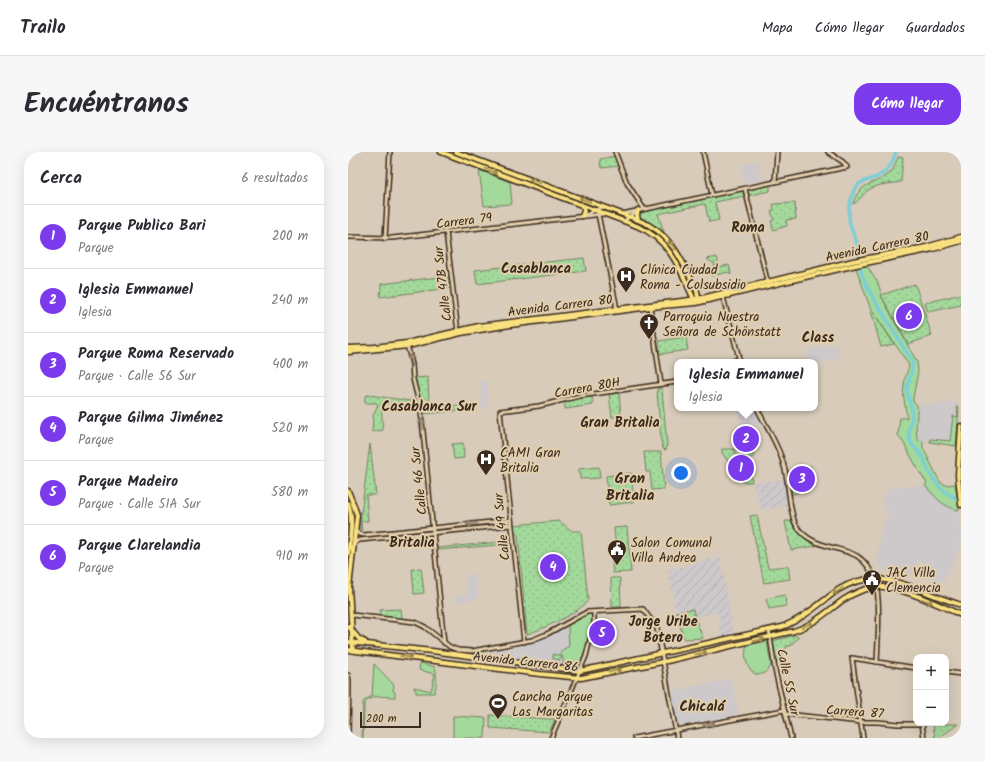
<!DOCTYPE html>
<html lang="es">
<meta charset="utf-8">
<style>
body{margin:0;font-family:Kalam,sans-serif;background:#f7f7f7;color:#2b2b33}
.controls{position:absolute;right:12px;bottom:12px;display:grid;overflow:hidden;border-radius:8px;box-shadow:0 4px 16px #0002}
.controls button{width:36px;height:36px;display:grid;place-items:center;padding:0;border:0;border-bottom:1px solid #e1e1e2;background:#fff;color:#2b2b33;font:20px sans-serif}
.scale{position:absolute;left:12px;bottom:10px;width:61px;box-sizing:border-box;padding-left:4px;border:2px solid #3b2a1e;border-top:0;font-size:11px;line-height:14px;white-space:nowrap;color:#3b2a1e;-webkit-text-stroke:3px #e1ceac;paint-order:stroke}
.you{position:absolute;left:333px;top:321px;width:14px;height:14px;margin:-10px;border:3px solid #fff;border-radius:50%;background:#1a73e8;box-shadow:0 0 0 6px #1a73e833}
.badge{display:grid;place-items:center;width:26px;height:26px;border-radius:50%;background:#7c3aed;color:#fff;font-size:13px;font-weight:700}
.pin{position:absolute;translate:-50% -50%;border:2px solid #fff;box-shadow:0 1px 4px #0006}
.popup{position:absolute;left:326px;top:207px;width:144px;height:52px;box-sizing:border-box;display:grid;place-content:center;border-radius:8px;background:#fff;filter:drop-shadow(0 1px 3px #0005);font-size:13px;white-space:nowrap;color:#7c7c81}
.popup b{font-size:15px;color:#2b2b33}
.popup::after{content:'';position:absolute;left:50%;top:100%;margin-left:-8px;border:8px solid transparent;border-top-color:#fff}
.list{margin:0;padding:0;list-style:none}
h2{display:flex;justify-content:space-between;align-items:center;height:52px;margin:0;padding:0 16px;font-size:17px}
h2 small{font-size:13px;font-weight:400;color:#7c7c81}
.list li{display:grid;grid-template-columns:26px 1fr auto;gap:12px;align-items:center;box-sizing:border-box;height:64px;padding:0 16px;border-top:1px solid #e1e1e2}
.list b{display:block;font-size:15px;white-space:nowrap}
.list p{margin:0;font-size:13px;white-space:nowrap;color:#7c7c81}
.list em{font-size:13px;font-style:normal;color:#7c7c81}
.map{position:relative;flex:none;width:613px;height:586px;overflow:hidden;border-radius:16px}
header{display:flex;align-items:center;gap:24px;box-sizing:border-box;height:56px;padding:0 20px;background:#fff;border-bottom:1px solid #e1e1e2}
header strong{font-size:19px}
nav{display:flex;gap:22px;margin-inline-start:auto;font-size:14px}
.intro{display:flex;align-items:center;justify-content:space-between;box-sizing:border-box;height:96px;padding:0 24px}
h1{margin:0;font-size:28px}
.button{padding:10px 18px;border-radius:16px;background:#7c3aed;color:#fff;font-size:14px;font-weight:700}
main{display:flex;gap:24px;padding:0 24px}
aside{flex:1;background:#fff;border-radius:16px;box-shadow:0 4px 16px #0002}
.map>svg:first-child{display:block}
.built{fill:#cdc8ca}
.industrial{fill:url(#industrial-furrows)}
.grass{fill:#a4d99c;stroke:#70825d}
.park{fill:url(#park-dots);stroke:#70825d}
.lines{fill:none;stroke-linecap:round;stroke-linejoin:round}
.river{stroke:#7dced5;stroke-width:3.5}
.secondary-casing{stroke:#3b2a1e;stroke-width:6}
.primary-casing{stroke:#3b2a1e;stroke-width:7}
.secondary{stroke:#e1ceac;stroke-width:3}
.primary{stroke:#f9e181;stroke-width:4}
.oneway{stroke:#9a8650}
.oneway2{stroke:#8e7c65}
.labels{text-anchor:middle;stroke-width:4;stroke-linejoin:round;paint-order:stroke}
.street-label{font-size:13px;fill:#3b2a1e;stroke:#e1ceac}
.poi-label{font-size:13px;fill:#3b2a1e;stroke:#e1ceac;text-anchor:start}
.neighbourhood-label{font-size:14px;font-weight:bold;fill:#3b2a1e;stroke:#e1ceac}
.quarter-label{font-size:15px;font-weight:bold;fill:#3b2a1e;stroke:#e1ceac}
</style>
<header>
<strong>Trailo</strong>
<nav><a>Mapa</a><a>Cómo llegar</a><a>Guardados</a></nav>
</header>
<div class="intro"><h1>Encuéntranos</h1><a class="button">Cómo llegar</a></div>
<main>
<aside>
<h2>Cerca<small>6 resultados</small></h2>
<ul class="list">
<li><span class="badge">1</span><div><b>Parque Publico Bari</b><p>Parque</p></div><em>200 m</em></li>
<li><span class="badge">2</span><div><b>Iglesia Emmanuel</b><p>Iglesia</p></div><em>240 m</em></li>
<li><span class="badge">3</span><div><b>Parque Roma Reservado</b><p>Parque · Calle 56 Sur</p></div><em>400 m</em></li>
<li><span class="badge">4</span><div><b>Parque Gilma Jiménez</b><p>Parque</p></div><em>520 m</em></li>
<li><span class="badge">5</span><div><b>Parque Madeiro</b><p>Parque · Calle 51A Sur</p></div><em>580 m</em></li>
<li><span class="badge">6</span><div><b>Parque Clarelandia</b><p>Parque</p></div><em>910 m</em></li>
</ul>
</aside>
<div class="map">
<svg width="613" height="586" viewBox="0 0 613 586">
<defs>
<pattern id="industrial-furrows" width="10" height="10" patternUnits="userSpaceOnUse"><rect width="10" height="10" fill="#cdc8ca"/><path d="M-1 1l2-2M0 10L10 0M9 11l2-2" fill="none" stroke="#b1acad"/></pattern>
<pattern id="park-dots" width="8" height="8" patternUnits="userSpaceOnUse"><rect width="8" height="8" fill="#a4d99c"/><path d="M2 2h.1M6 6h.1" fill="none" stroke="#8eba86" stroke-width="1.8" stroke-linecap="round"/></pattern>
</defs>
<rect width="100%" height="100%" fill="#d8cbba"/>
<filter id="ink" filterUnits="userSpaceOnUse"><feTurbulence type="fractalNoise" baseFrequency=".025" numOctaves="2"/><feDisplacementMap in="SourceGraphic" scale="8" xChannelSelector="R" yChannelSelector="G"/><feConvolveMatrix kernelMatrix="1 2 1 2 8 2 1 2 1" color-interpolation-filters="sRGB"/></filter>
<g filter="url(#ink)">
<!-- built -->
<g class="built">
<polygon points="409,9 414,28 397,31 393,12"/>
<polygon points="488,192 492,206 467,212 467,210 462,210 459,199"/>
<polygon points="133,229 140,229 140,257 133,256"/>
<polygon points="608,250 610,267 608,294 570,288 567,280 569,261 569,253"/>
<polygon points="389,256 408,256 416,273 394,274"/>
<polygon points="577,333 589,346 608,358 611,364 613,375 613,393 594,433 577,423 581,415 571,407 565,422 536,419 533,417 534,415 529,412 533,378 535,378 536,370 541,360 535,356 535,348 537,343 541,336"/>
<polygon points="128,422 130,447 107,450 106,444 119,443 117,423"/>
<polygon points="220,473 221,494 213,499 215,507 215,513 144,504 144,499 175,494"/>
<polygon points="384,527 391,563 330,574 324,539"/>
</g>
<!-- industrial -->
<g class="industrial">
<polygon points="438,328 441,353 414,358 404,330"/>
<polygon points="372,405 386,482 374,485 369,460 347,466 345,458 328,460 320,418"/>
</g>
<!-- grass -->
<g class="grass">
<polygon points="131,18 162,30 164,52 136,54"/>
<path d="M286,68C293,71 300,74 306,78C327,92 338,117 347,139L346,140C336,123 329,99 313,87C304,81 294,76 285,71Z"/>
<path d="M517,114L518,115H520L525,124L529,129L534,143L533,144L569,210L570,220L565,246V249L569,253C570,265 566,276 570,288L575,289V296L592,330L598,333L607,332L611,358C597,357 585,343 577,333L579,331L572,321L554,288H553L550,283L552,266H559C558,256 554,244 556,233C556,226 560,220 561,213L522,155L508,116Z"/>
<polygon points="609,255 611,255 608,294 582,290 582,287 602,289 605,264 610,265"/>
<polygon points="437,443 438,454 421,457 418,447"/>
<polygon points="345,457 347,466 355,486 336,487 328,460"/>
<path d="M241,462L245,463C242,481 240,501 229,515L215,513V507L214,504L212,508L205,507V502L213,504V499L221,494L220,473L237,463Z"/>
<path d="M419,489L423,513C410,536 392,513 399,493Z"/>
<path d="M72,511L87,515C89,523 89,534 86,541H68V538L66,537V535L83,539L87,522L71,518Z"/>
<path d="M26,512L46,533L45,539L47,540V545C36,545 20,541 16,554L15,586H14L15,551L17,548L24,544Z"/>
<polygon points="105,564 138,566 137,586 105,586"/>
</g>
<!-- park -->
<g class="park">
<polygon points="267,4 271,14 253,16 252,7"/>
<path d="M550,5H555L553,30C543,32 530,32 522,37C515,41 512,49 505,52C511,29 529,33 543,20C546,16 548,10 550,5Z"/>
<polygon points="422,33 422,39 367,50 371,68 361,70 357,52 310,62 316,80 308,74 291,64 291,61 293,59"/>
<polygon points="447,51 448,67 438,68 439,74 425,78 423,69 426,68 423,59 426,58 425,52"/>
<polygon points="369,105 371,115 381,113 383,122 380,120 363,124 360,117 368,113 359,107"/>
<polygon points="236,106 238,119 129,132 127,118"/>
<polygon points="100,124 101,136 32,145 33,132"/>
<polygon points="567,132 584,184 560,192 533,143"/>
<polygon points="613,142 613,153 580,160 577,151"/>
<polygon points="522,155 546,192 533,195"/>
<polygon points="338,185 340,198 312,202 311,189"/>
<polygon points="80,225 81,249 93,252 129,257 75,262 66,226"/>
<polygon points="310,236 313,236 314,238 319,293 318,298 315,297 313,288 309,239"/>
<polygon points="271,241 273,265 264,265 261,242"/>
<polygon points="21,243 62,249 63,247 67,248 70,259 59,259 59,256 46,256 45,252 33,252 35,278 24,280 25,264 30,252 28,251 17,251 17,244"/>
<polygon points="236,245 244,245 245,253 217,257 217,249"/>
<polygon points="115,291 116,306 106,307 104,292"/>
<polygon points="22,292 28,343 18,343 20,369 13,369 14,381 12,377 12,370"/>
<polygon points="374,297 387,297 387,301 389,304 396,304 395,300 405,300 406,305 400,307 404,330 395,330 374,301"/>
<polygon points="296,300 313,300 316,337 304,338 302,320 298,320"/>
<polygon points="463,314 467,332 444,343 440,320"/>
<polygon points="251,315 252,326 232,327 231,317"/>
<polygon points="283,321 286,350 261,353 258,324"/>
<polygon points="409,363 420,416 440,414 442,427 416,431 402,364"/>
<path d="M211,369L224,379H233L240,448C232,461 194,477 179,482L170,383L166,380L165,373Z"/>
<path d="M437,369H443C447,380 459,387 468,394L443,398Z"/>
<polygon points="279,375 283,420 265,421 264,409 269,408 266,376"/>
<polygon points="163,389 163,392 89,398 89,396"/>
<polygon points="73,416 76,441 66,442 64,417"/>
<polygon points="263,426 272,426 273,455 264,455"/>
<polygon points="53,457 54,467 33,465 32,458"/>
<polygon points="257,471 262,489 245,492 249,472"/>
<polygon points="447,483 451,486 445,490 443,494 439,494 430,511 429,510 425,489"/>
<polygon points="142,563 201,567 207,567 201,580 142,576"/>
<polygon points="585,572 610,572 591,586 587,586"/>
</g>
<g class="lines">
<!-- river -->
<path class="river" d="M548,0L544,11L537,20L529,25L512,31L506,38L501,55V67L503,76L509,91L513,120L520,137L564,209C567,220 559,228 559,239C560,246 563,253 564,260C565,268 560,276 561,284C562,294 569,296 574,304C577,308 578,313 580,318C587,332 598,343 613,348"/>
<defs>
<g id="secondary">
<polyline points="267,0 279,31 296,57"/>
<polyline points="355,0 364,43"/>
<polyline points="427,30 429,0"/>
<polyline points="397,37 420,132"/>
<polyline points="250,62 268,152 268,158"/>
<polyline points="274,62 499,15 495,10 480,0"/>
<polyline points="237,63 254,55"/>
<polyline points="276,69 289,59"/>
<polyline points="98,80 110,180"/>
<polyline points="0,85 44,86 255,62"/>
<polyline points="37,87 42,0"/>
<polyline points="375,145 392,210"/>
<polyline points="300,153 302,155 313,232"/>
<polyline points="59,193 64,212 65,227 73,259 96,491"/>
<polyline points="381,210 391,207"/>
<path d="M409,256C418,275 431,293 436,314C441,329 441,361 448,373C456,387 471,392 486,396C493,398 502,400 509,404C517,409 524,419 527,428C533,448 530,488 529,510"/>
<polyline points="8,379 11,382 16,383 163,368"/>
<polyline points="0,399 9,389 12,388 163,373"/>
<polyline points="4,463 67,470 77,475 102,495 110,498 124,499 184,488 199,482 239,460 295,457 309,476 329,586"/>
<polyline points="421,478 427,518 443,586"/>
<polyline points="176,490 152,259 191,254 232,244 329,230"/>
<polyline points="598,520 613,522"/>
<polyline points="0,523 1,529 0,586"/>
<polyline points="438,562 513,570 530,570 550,572 574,572"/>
<polyline points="574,571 576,586"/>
<polyline points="203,586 238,504 246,471 246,460"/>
<polyline points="286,586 436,558"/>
<polyline points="515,586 504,506 568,516"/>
<polyline points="611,586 613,585"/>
</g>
<g id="primary">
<path d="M93,0L289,74C322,87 333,119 347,150"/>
<path d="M108,0L290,68C324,81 334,109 349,139L350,146L349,149"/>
<polyline points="234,64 236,59 235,54"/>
<polyline points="290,68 289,63 290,58"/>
<polyline points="0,196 26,195 59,191 131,174 350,147 505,109 578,95 613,85"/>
<polyline points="0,200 60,194 113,181 162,173 302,155 348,151 508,113 585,97 613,89"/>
<polyline points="613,274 610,323 613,353"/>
<polyline points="0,339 6,354 9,363 1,436 5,498"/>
<path d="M0,351C6,367 2,385 0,402"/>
<polyline points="0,474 11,487 17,490"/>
<path d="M0,490L84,499L232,519L434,475C455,467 472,451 490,438C518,420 541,427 570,437C584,443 598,448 613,453"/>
<path d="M0,498L192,522L233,526L319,509L446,479C465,473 480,459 495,448C506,441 516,436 529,435C548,433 594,454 613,463"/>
</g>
</defs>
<!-- secondary casing -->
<use href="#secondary" class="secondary-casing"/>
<!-- primary casing -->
<use href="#primary" class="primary-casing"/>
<!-- secondary -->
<use href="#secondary" class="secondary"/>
<!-- primary -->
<use href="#primary" class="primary"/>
</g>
<!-- one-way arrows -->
<defs><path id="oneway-shaft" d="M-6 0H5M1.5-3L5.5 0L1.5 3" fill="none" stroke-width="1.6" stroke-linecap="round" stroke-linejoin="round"/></defs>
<g class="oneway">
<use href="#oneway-shaft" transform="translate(143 19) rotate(21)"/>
<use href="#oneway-shaft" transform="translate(187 29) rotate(-159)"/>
<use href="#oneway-shaft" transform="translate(237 48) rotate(-159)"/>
<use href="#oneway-shaft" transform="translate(324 93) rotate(-129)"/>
<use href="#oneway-shaft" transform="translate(490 439) rotate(145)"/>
<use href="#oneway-shaft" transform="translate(579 449) rotate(21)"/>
<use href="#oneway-shaft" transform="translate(459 473) rotate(-29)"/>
<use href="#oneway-shaft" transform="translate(411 488) rotate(-13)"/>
<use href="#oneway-shaft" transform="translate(353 501) rotate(-12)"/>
<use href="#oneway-shaft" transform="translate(58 505) rotate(7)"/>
<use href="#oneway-shaft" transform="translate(267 519) rotate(-11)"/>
</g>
<g class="oneway2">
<use href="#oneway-shaft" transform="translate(63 208) rotate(-101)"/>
<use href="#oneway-shaft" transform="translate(74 272) rotate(-96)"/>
<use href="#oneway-shaft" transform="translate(124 372) rotate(174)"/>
<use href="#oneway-shaft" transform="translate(361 572) rotate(-11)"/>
</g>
</g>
<!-- icons -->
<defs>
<symbol id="hospital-pin" viewBox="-11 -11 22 30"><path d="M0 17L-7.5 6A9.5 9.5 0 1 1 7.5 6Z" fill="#3b2a1e" stroke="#e1ceac"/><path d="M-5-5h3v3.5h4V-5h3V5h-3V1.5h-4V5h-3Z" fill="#fff"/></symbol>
<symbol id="church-pin" viewBox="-11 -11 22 30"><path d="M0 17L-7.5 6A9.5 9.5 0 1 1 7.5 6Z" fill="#3b2a1e" stroke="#e1ceac"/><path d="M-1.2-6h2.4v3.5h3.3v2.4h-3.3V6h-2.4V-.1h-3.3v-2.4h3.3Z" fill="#fff"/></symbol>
<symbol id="civic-pin" viewBox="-11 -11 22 30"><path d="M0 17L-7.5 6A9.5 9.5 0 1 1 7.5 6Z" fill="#3b2a1e" stroke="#e1ceac"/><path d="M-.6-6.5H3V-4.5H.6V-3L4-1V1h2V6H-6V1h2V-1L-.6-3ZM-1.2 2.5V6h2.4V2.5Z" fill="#fff"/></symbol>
<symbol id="stadium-pin" viewBox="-11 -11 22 30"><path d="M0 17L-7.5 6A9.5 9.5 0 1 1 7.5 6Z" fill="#3b2a1e" stroke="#e1ceac"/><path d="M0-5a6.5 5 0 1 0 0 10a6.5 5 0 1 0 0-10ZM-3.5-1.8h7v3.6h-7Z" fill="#fff"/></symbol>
</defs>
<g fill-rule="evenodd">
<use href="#hospital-pin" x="267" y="113" width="22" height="30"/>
<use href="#church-pin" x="290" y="160" width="22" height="30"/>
<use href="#hospital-pin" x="127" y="296" width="22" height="30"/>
<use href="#civic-pin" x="258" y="386" width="22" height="30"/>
<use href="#civic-pin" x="513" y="416" width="22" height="30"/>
<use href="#stadium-pin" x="139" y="540" width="22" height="30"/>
</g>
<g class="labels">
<!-- street labels -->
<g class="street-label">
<text transform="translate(116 68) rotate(-7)" y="5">Carrera 79</text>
<text transform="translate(529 94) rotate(-12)" y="5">Avenida Carrera 80</text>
<text transform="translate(94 132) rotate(-97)" y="5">Calle 47B Sur</text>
<text transform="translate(212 153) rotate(-7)" y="5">Avenida Carrera 80</text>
<text transform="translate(239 235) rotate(-10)" y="5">Carrera 80H</text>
<text transform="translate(70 329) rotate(-96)" y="5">Calle 46 Sur</text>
<text transform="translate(153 375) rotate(-96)" y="5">Calle 49 Sur</text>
<text transform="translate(178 509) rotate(6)" y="5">Avenida Carrera 86</text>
<text transform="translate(441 530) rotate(78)" y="5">Calle 55 Sur</text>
<text transform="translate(507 559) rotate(4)" y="5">Carrera 87</text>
</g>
<!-- poi labels -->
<g class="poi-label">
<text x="292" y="122">Clínica Ciudad<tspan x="292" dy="15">Roma - Colsubsidio</tspan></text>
<text x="315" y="169">Parroquia Nuestra<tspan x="315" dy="15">Señora de Schönstatt</tspan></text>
<text x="152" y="305">CAMI Gran<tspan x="152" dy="15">Britalia</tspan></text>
<text x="283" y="395">Salon Comunal<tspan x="283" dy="15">Villa Andrea</tspan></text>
<text x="538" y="425">JAC Villa<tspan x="538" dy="15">Clemencia</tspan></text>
<text x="164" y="549">Cancha Parque<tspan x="164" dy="15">Las Margaritas</tspan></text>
</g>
<!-- neighbourhood labels -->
<g class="neighbourhood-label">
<text x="400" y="80">Roma</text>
<text x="188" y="121">Casablanca</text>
<text x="470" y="190">Class</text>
<text x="81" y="259">Casablanca Sur</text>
<text x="272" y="275">Gran Britalia</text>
<text x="64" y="395">Britalia</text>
<text x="315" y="474">Jorge Uribe<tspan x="315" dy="16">Botero</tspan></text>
<text x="354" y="559">Chicalá</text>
</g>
<!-- quarter labels -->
<g class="quarter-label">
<text x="282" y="331">Gran<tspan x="282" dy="17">Britalia</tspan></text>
</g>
</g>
</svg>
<div class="controls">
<button>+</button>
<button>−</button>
</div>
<div class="scale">200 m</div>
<div class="you"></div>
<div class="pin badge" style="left:393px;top:316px">1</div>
<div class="pin badge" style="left:398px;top:287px">2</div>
<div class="popup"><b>Iglesia Emmanuel</b>Iglesia</div>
<div class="pin badge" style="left:454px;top:327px">3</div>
<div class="pin badge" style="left:205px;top:415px">4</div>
<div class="pin badge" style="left:254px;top:481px">5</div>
<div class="pin badge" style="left:561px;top:164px">6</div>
</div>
</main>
